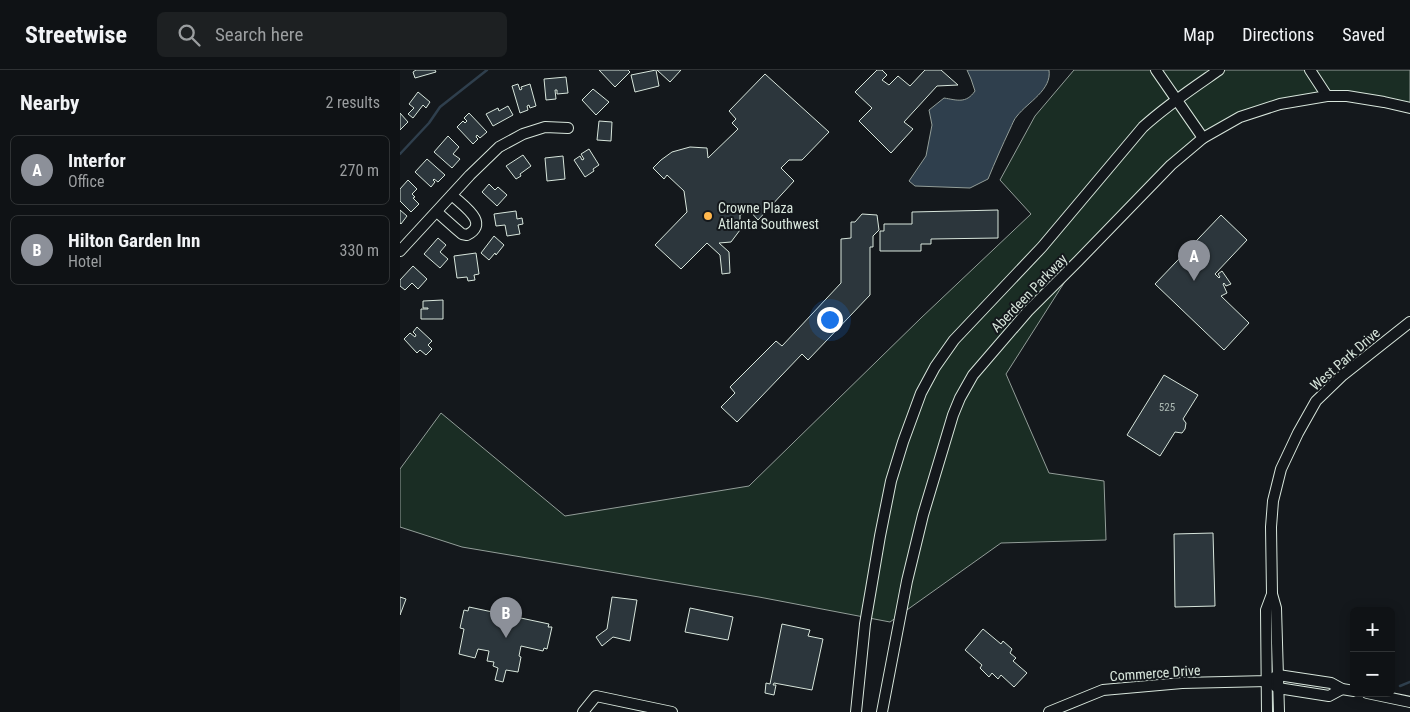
<!DOCTYPE html>
<meta charset="utf-8">
<style>
body{margin:0;font-family:"Roboto Condensed",sans-serif;background:#1d2022;color:#f1f3f6}
.controls{position:absolute;right:15px;bottom:15px;display:grid;overflow:hidden;border-radius:8px;box-shadow:0 2px 12px #0003}
.controls button{width:45px;height:45px;display:grid;place-items:center;padding:0;border:0;border-bottom:1px solid #2f3234;background:#0f1215;color:#f1f3f6;font:25px sans-serif}
.you{position:absolute;left:429px;top:249px;width:18px;height:18px;margin:-12px;border:4px solid #fff;border-radius:50%;background:#1a73e8;box-shadow:0 0 0 8px #1a73e833}
.badge{display:grid;place-items:center;width:32px;height:32px;border-radius:50%;background:#8c9099;color:#fff;font-size:16px;font-weight:700}
.pin{position:absolute;translate:-50% -41px;filter:drop-shadow(0 1px 2px #0008)}
.pin::after{content:'';position:absolute;top:26px;width:18px;height:15px;background:inherit;clip-path:polygon(0 0,100% 0,50% 100%)}
.list{margin:0;padding:0;list-style:none}
h2{display:flex;justify-content:space-between;align-items:center;height:65px;margin:0;padding:0 20px;font-size:21px}
h2 small{font-size:16px;font-weight:400;color:#9b9ea0}
.list li{display:grid;grid-template-columns:32px 1fr auto;gap:15px;align-items:center;box-sizing:border-box;height:70px;margin:0 10px 10px;padding:0 10px;border:1px solid #2f3234;border-radius:8px}
.list b{display:block;font-size:19px;white-space:nowrap}
.list p{margin:0;font-size:16px;white-space:nowrap;color:#9b9ea0}
.list em{font-size:16px;font-style:normal;color:#9b9ea0}
.icon{flex:none;width:28px;height:28px;fill:none;stroke:currentColor;stroke-width:2;stroke-linecap:round;stroke-linejoin:round}
.map{position:relative;flex:none;width:1010px;height:642px;overflow:hidden}
header{display:flex;align-items:center;gap:30px;box-sizing:border-box;height:70px;padding:0 25px;background:#0f1215;border-bottom:1px solid #2f3234}
header strong{font-size:24px}
nav{display:flex;gap:28px;margin-inline-start:auto;font-size:18px}
.search{width:350px;height:45px;background:#1d2022;display:flex;align-items:center;gap:12px;box-sizing:border-box;padding:0 18px;border-radius:8px;color:#9b9ea0;font-size:19px}
main{display:flex}
aside{flex:1;background:#0f1215}
.map>svg:first-child{display:block}
.green{fill:#1a2d24;stroke:#939e99}
.water{fill:#2f3f4d;stroke:#939e99}
.lines{fill:none;stroke-linecap:round;stroke-linejoin:round}
.stream{stroke:#2f3f4d;stroke-width:2.5}
.building{fill:#2c363c;stroke:#d8e6dc}
.minor-casing{stroke:#d8e6dc;stroke-width:12}
.minor{stroke:#14181c;stroke-width:10}
.poi-dot{fill:#ffb74d;stroke:#14181c;stroke-width:2}
.labels{text-anchor:middle;stroke-width:4;stroke-linejoin:round;paint-order:stroke}
.number-label{font-size:11px;fill:#adbab4}
.poi-label{font-size:14px;fill:#d8e6dc;stroke:#14181c;text-anchor:start}
.street-label{font-size:14px;fill:#d8e6dc;stroke:#14181c}
</style>
<header>
<strong>Streetwise</strong>
<div class="search"><svg class="icon" aria-label="search" viewBox="0 0 24 24"><circle cx="10" cy="10" r="6"/><path d="M15 15l6 6"/></svg>Search here</div>
<nav><a>Map</a><a>Directions</a><a>Saved</a></nav>
</header>
<main>
<aside>
<h2>Nearby<small>2 results</small></h2>
<ul class="list">
<li><span class="badge">A</span><div><b>Interfor</b><p>Office</p></div><em>270 m</em></li>
<li><span class="badge">B</span><div><b>Hilton Garden Inn</b><p>Hotel</p></div><em>330 m</em></li>
</ul>
</aside>
<div class="map">
<svg width="1010" height="642" viewBox="0 0 1010 642">
<rect width="100%" height="100%" fill="#14181c"/>
<!-- green -->
<polygon class="green" points="674,0 1010,0 1010,41 927,26 880,34 803,68 678,191 606,304 649,403 704,411 706,470 601,473 490,552 359,527 62,477 0,457 0,399 41,343 165,446 349,416 521,248 631,144 600,110 635,46"/>
<!-- water -->
<path class="water" d="M567,0H649C652,20 628,32 617,46C614,49 612,55 610,59C602,76 595,92 588,109L570,118L515,116L509,111L526,86L532,55L529,40L544,28C557,30 566,34 575,21L571,9Z"/>
<g class="lines">
<!-- stream -->
<g class="stream">
<polyline points="0,84 29,53 40,37 87,0"/>
<polyline points="1000,616 1010,612"/>
</g>
</g>
<!-- building -->
<g class="building">
<polygon points="16,0 35,0 36,2 15,8 13,2"/>
<polygon points="199,0 228,0 230,2 215,17"/>
<polygon points="256,0 259,16 235,22 231,5"/>
<polygon points="257,0 281,0 270,12"/>
<polygon points="477,0 482,0 487,5 482,10 489,15 498,6 510,16 525,0 541,0 558,15 537,16 504,52 513,59 491,83 459,51 472,38 455,22"/>
<polygon points="365,4 429,62 402,90 389,90 381,98 394,111 358,150 349,140 340,145 340,160 331,172 319,173 329,182 330,203 322,204 320,185 307,173 281,199 255,175 287,142 284,121 267,105 264,109 253,98 261,90 272,82 290,77 307,78 308,88 338,59 332,53 336,49 329,41"/>
<polygon points="166,7 168,23 157,24 157,20 155,20 156,29 146,30 144,9"/>
<polygon points="118,14 120,20 122,19 121,17 130,14 136,36 130,38 129,35 127,36 128,40 120,43 112,16"/>
<polygon points="193,19 209,32 196,45 182,30"/>
<polygon points="18,22 30,32 26,38 23,35 13,48 8,44 14,38 9,34"/>
<polygon points="108,36 113,45 93,56 86,44 98,38 99,41"/>
<polygon points="0,43 8,52 0,60"/>
<polygon points="69,43 87,62 80,68 77,65 76,67 78,69 73,74 57,57 63,51 65,53 67,51 64,48"/>
<polygon points="199,51 212,52 211,71 197,70"/>
<polygon points="48,66 59,77 53,84 60,89 52,98 34,82"/>
<polygon points="189,79 199,95 193,99 194,101 185,107 174,90 180,86 182,90 184,89 181,84"/>
<polygon points="123,85 131,96 120,104 121,106 116,109 106,96"/>
<polygon points="163,86 165,109 147,111 145,88"/>
<polygon points="27,89 45,105 38,112 34,109 33,110 35,112 31,117 15,102"/>
<polygon points="8,110 17,119 12,124 15,127 13,128 19,134 11,142 0,131 0,119"/>
<polygon points="89,114 95,120 98,117 107,125 97,136 82,122"/>
<polygon points="0,140 7,146 1,154 0,153"/>
<polygon points="598,140 598,168 531,169 531,174 521,174 521,181 480,181 480,161 484,161 484,154 512,154 512,142"/>
<polygon points="116,141 117,149 122,148 123,154 118,155 120,164 107,166 105,155 96,156 94,144"/>
<polygon points="462,144 477,145 479,160 473,166 473,177 470,177 470,225 408,290 402,284 337,352 321,337 335,323 330,317 376,271 382,276 441,213 441,169 451,168 451,152 455,152"/>
<polygon points="821,145 847,170 815,204 819,208 820,207 818,204 822,201 831,214 826,216 824,213 823,214 827,223 821,226 849,253 824,280 755,214"/>
<polygon points="94,166 104,175 96,185 95,183 89,190 81,183"/>
<polygon points="38,168 46,175 40,182 48,189 40,198 24,184"/>
<polygon points="76,183 79,204 74,205 75,210 68,211 67,207 57,208 54,186"/>
<polygon points="13,196 27,209 18,219 12,213 5,220 0,216 0,210"/>
<polygon points="43,230 43,249 21,249 21,239 28,239 28,238 23,238 23,231"/>
<polygon points="17,257 32,271 28,275 32,279 26,285 20,280 17,283 4,269 10,263 15,267 16,265 13,262"/>
<polygon points="764,305 798,325 783,349 786,353 785,359 782,363 775,362 760,386 727,365"/>
<polygon points="813,463 815,536 775,537 774,464"/>
<polygon points="0,527 6,529 0,545"/>
<polygon points="212,527 237,530 230,571 213,567 202,576 196,567 207,559"/>
<polygon points="69,537 149,554 148,557 152,557 147,579 144,578 143,581 121,576 119,586 121,587 118,602 106,600 103,612 95,610 98,598 93,596 94,592 87,591 89,581 78,579 75,588 59,584 64,559 60,558 64,540 68,541"/>
<polygon points="290,538 333,547 328,570 285,562"/>
<polygon points="382,554 410,560 408,566 423,569 412,620 374,613 373,615 376,615 374,625 365,623 366,613 370,614"/>
<polygon points="583,559 601,574 603,571 612,579 610,583 616,588 613,591 627,603 614,617 601,605 598,609 592,603 589,607 580,598 582,595 565,580"/>
</g>
<g class="lines">
<defs>
<g id="minor">
<polyline points="756,0 803,68"/>
<polyline points="910,0 927,26"/>
<path d="M37,142L55,158L62,164L67,165C91,153 62,135 52,125"/>
<polyline points="0,181 70,105 99,77 123,64 145,57 168,58"/>
<polyline points="875,616 878,618 929,626 942,619"/>
<polyline points="967,623 1010,632"/>
<polyline points="183,642 196,626 272,642"/>
<path d="M456,642L465,554L480,466L491,411L503,372L521,323L535,297L554,270L642,177L743,57C767,35 793,18 819,0"/>
<polyline points="482,642 507,511 523,445 553,345 560,328 573,305 628,241 678,191 771,95 803,68 840,47 880,34 927,26 947,26 984,32 1010,38"/>
<polyline points="649,642 703,620 782,613 868,611 878,605 931,613 942,619 954,621"/>
<polyline points="867,642 866,540 872,524"/>
<polyline points="879,642 876,538 872,524 871,457 873,431 881,399 898,363 916,331 943,305 1010,252"/>
</g>
</defs>
<!-- minor casing -->
<use href="#minor" class="minor-casing"/>
<!-- minor -->
<use href="#minor" class="minor"/>
</g>
<!-- markers -->
<circle class="poi-dot" cx="308" cy="146" r="5"/>
<g class="labels">
<!-- number labels -->
<g class="number-label">
<text x="767" y="341">525</text>
</g>
<!-- poi labels -->
<g class="poi-label">
<text x="318" y="143">Crowne Plaza<tspan x="318" dy="16">Atlanta Southwest</tspan></text>
</g>
<!-- street labels -->
<g class="street-label">
<text transform="translate(629 223) rotate(-46)" y="5">Aberdeen Parkway</text>
<text transform="translate(945 289) rotate(-41)" y="5">West Park Drive</text>
<text transform="translate(755 603) rotate(-4)" y="5">Commerce Drive</text>
</g>
</g>
</svg>
<div class="controls">
<button>+</button>
<button>−</button>
</div>
<div class="you"></div>
<div class="pin badge" style="left:794px;top:211px">A</div>
<div class="pin badge" style="left:106px;top:568px">B</div>
</div>
</main>
